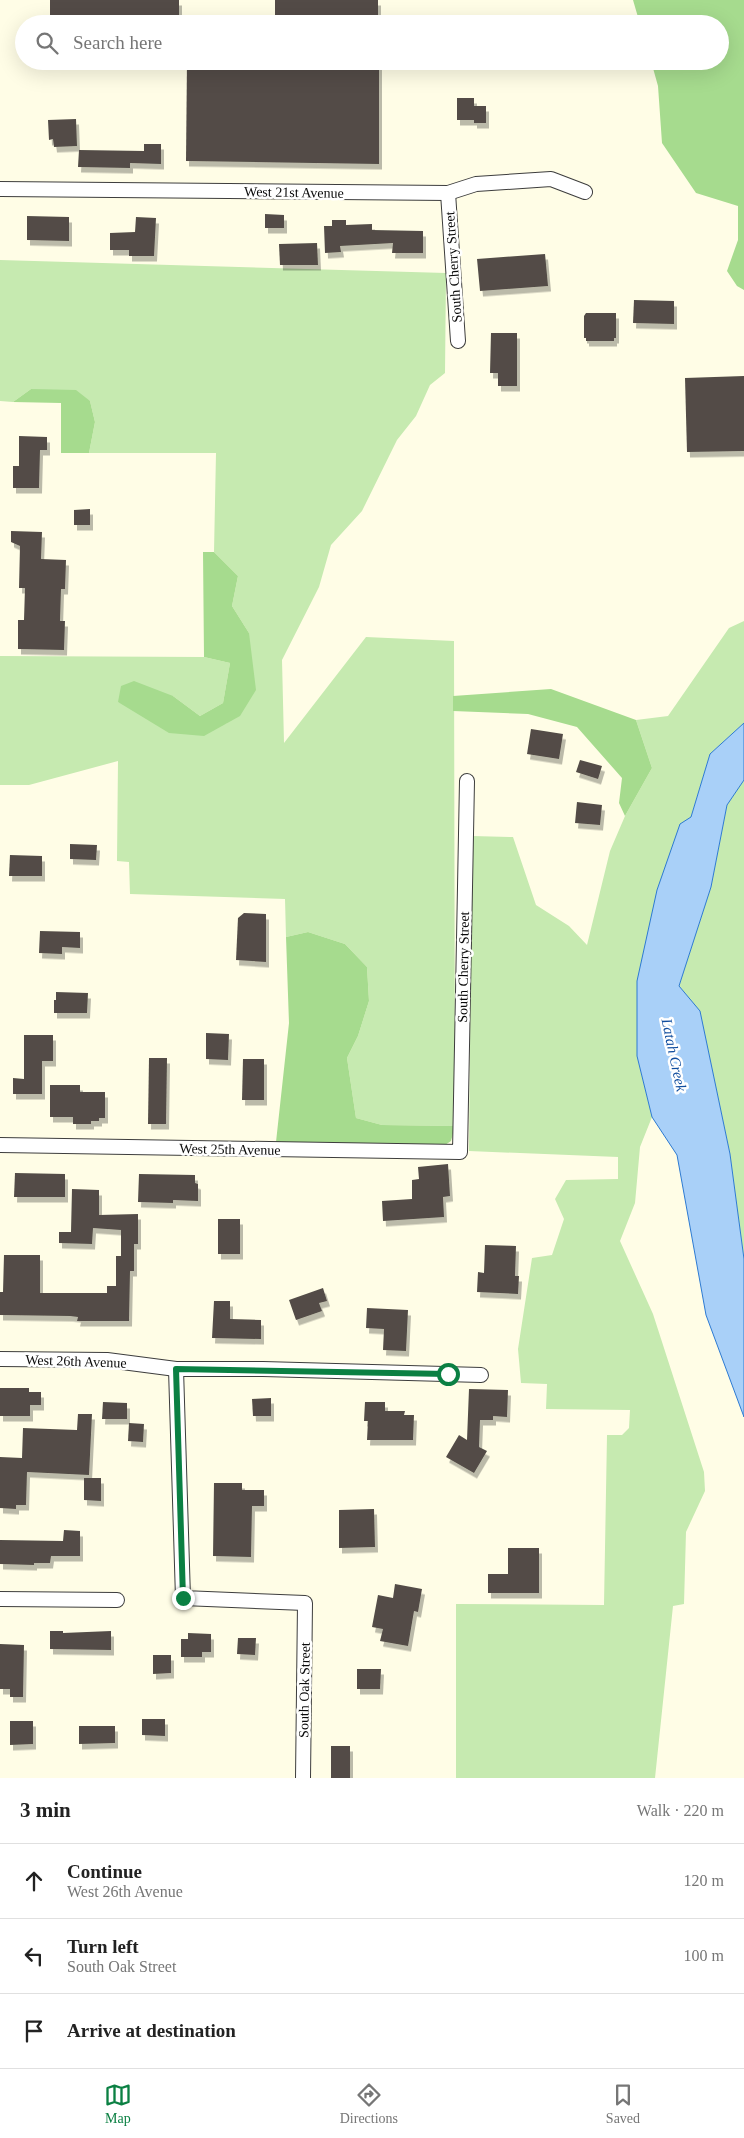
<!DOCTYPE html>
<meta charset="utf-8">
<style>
body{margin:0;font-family:"Times New Roman",serif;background:#f6f6f6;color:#222}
.stop{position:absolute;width:15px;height:15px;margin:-11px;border:4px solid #0b8043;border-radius:50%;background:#fff}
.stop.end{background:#0b8043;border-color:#fff;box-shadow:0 1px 5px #0008}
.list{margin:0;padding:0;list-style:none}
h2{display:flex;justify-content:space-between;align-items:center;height:65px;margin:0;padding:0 20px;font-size:21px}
h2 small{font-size:16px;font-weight:400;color:#767676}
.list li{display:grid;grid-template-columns:32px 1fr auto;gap:15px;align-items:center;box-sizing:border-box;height:75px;padding:0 20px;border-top:1px solid #e0e0e0}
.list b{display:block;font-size:19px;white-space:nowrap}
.list p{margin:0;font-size:16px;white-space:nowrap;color:#767676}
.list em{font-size:16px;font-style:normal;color:#767676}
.icon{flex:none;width:28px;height:28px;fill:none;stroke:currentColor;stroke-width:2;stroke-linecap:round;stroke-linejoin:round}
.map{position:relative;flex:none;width:744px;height:1778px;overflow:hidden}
.search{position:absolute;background:#fff;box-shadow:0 5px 20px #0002;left:15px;right:15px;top:15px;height:55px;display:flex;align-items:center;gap:12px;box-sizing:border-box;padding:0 18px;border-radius:28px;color:#767676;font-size:19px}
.sheet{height:290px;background:#fff}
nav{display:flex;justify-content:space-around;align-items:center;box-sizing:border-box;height:70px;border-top:1px solid #e0e0e0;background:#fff;font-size:14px;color:#767676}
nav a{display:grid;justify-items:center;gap:2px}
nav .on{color:#0b8043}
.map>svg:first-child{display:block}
.green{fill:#c6eab0}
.forest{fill:#a6db8e}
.water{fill:#a9d0f8;stroke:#2d7ad2}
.building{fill:#524c46;filter:url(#shadow)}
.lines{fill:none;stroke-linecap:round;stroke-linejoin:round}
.street-casing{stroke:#3d3d3d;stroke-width:16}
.street{stroke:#fff;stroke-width:14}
.route{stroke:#0b8043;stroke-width:6}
.labels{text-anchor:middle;stroke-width:5;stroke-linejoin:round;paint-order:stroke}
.street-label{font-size:14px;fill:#0a0a0a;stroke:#fff}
.water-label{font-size:15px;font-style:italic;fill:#104d9e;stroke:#fff}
</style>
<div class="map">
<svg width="744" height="1778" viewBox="0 0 744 1778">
<defs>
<filter id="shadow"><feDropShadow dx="3" dy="5.5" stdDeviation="0" flood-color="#0004"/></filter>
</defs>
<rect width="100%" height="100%" fill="#fffde6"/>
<!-- green -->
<g class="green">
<polygon points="0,260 446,273 445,373 430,385 416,416 397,440 362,511 331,545 319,587 282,660 284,743 366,637 454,641 455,1126 382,1125 356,1118 347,1058 358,1036 369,1001 367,967 345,944 308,932 286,937 285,899 130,894 129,862 117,861 118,761 29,785 0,785 0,656 204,657 230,663 223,703 200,716 173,696 118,702 226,724 249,633 232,606 238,576 214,552 216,453 89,453 95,422 90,401 31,389 13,402 0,401"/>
<polygon points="744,621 744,723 710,754 691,817 637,1056 652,1117 640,1147 635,1203 620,1241 653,1314 704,1472 705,1491 686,1532 684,1604 673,1606 655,1778 456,1778 456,1604 604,1605 607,1435 622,1435 629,1428 630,1410 546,1409 547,1384 521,1383 518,1349 532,1258 552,1255 564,1219 555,1199 566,1180 618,1179 618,1157 469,1151 472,836 513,837 536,905 569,926 587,945 610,851 625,816 652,768 636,720 668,716 729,628"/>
<polygon points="744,780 744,1259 730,1154 700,1012 679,986 711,887 727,805"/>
</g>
<!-- forest -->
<g class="forest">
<polygon points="633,0 744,0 744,290 737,286 727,271 738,240 738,206 696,193 662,143 658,86 651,61 720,61 720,24 640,24"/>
<polygon points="31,389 76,390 90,401 95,422 89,453 61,453 61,403 13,402"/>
<polygon points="203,552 214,552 238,576 232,606 249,633 256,690 240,716 204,736 169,733 118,702 121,686 134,681 173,696 200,716 223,703 230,663 204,657"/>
<polygon points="551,689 636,720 652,768 625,816 619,803 622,778 577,727 528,714 453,711 453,696"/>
<polygon points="308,932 345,944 367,967 369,1001 358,1036 347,1058 356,1118 382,1125 455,1126 451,1141 442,1147 276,1142 289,1023 286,937"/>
</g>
<!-- water -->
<polygon class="water" points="744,723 744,780 727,805 711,887 679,986 700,1011 730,1154 744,1259 744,1417 706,1315 677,1155 652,1117 637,1056 637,981 657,890 680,824 691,817 710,754"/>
<!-- building -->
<g class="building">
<rect x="50" y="0" width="129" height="24"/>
<rect x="275" y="0" width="103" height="24"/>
<polygon points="187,61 379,61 379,164 186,161"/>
<polygon points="457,98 474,98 474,106 486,106 486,123 474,123 474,120 457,120"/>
<polygon points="76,119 77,146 54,147 53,139 49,140 48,120"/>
<polygon points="144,144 161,144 161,164 130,163 130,168 78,167 79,150 144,151"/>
<polygon points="265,214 284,215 284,228 265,228"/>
<polygon points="27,216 69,217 69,241 27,240"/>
<polygon points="136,217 156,218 154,256 129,256 129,250 110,250 110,233 135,232"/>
<polygon points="332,220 346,220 346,225 372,224 372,230 423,231 423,253 392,253 393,243 340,246 341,252 325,253 324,226 332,226"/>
<polygon points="317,243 318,265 280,265 279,244"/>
<polygon points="545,254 548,286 480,291 477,259"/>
<polygon points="634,300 674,301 674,324 633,323"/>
<polygon points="586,313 616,313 616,338 614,338 614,341 586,341 586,338 584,338 584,316"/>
<polygon points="491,333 517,333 517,386 498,386 498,373 490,373"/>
<polygon points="744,376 744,451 687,452 685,378"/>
<polygon points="19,436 47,437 47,450 40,450 39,488 13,488 13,466 19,466"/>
<polygon points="90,509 90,525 74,525 74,510"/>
<polygon points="11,531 42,532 41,559 66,560 65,589 61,589 60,621 65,621 64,650 18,649 18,620 24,620 25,588 19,588 20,546 11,542"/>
<polygon points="531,729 563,734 559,759 527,754"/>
<polygon points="580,760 602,766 598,779 576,772"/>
<polygon points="577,802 602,805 600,825 575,823"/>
<polygon points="70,844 97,845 96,860 70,859"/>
<polygon points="10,855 42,856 42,876 9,876"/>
<polygon points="244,913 266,914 266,962 236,960 238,918"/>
<polygon points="40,931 80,932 80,948 62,947 62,954 39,953"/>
<polygon points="56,992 88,993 87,1013 54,1013 54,1000 56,1000"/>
<polygon points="206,1033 229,1034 228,1060 206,1059"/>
<polygon points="24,1035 53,1035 53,1061 42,1061 42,1094 13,1094 13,1078 24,1079"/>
<polygon points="149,1058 167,1058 166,1124 148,1124"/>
<polygon points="243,1059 264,1059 264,1100 242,1100"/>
<polygon points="50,1085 80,1085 80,1092 105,1092 105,1118 99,1118 99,1121 91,1121 91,1124 73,1124 73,1117 50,1117"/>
<polygon points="448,1164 450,1196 443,1197 444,1217 383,1221 382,1201 412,1199 412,1180 419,1179 418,1167"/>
<polygon points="15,1173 65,1174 65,1197 14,1197"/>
<polygon points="139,1174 195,1175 195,1183 198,1184 198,1201 173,1200 173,1203 138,1202"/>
<polygon points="72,1189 99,1190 99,1215 138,1214 138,1244 134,1244 134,1271 130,1271 129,1321 77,1321 78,1317 70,1316 0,1315 0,1292 3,1292 4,1255 40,1255 40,1293 107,1293 107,1286 116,1286 116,1256 121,1256 121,1230 93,1228 92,1244 59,1243 59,1232 71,1232"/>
<rect x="218" y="1219" width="22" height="35"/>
<polygon points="485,1245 516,1246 515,1276 519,1276 518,1294 477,1292 478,1272 484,1273"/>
<polygon points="323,1288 327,1301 319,1303 322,1311 296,1320 289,1300"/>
<polygon points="214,1301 230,1301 230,1319 261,1320 261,1339 212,1338"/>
<polygon points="367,1308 408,1310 406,1351 383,1350 384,1329 366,1328"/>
<polygon points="0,1388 29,1388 29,1392 41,1392 41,1405 30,1405 30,1416 0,1416"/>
<polygon points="469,1389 508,1390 507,1417 493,1416 493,1420 480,1420 479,1447 487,1451 474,1473 446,1457 459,1435 467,1440"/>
<polygon points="271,1398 271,1416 253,1416 252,1399"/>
<polygon points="103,1402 127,1403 127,1419 102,1419"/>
<polygon points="365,1402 385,1402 385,1411 405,1411 404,1415 414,1415 413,1440 367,1440 368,1421 364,1421"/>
<polygon points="78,1414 92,1414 89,1475 27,1472 26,1505 16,1505 16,1509 0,1508 0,1457 22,1458 23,1428 77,1430"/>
<polygon points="129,1423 144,1424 143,1442 128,1441"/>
<polygon points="84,1478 101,1478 101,1501 84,1500"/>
<polygon points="214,1483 242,1483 242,1490 264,1490 264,1506 252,1506 251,1557 213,1556"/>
<polygon points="374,1509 375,1547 339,1548 339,1510"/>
<polygon points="64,1530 80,1531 80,1556 51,1556 50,1563 34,1563 34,1565 0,1564 0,1540 63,1541"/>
<polygon points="508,1548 539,1548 539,1593 488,1593 488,1574 508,1574"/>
<polygon points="395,1584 422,1589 418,1612 414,1611 408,1646 380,1641 383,1629 372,1627 378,1595 393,1598"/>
<polygon points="50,1631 63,1631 63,1633 111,1631 111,1650 50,1649"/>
<polygon points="188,1633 211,1634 211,1652 202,1652 202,1657 181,1657 181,1639 188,1639"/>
<polygon points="238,1638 256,1638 255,1655 237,1654"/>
<polygon points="0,1644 24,1645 23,1697 10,1697 10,1689 0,1689"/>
<polygon points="153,1655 171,1655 171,1673 153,1674"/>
<polygon points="357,1669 381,1669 380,1689 357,1689"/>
<polygon points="142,1719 165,1719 165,1736 142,1735"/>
<polygon points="10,1721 33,1721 33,1744 10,1745"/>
<polygon points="79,1726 115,1726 115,1743 79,1744"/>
<rect x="331" y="1746" width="19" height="32"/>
</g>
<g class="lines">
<defs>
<g id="street">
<polyline points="0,189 448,193 476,184 551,179 585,192"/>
<polyline points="448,193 458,341"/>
<polyline points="0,1145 460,1152 467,781"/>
<polyline points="0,1359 107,1360 176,1369 263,1369 481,1375"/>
<polyline points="176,1369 183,1598 305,1603 303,1778"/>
<polyline points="0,1599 117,1600"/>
</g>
</defs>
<!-- street casing -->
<use href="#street" class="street-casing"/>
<!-- street -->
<use href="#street" class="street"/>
</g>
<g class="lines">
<!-- route -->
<polyline class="route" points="183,1598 176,1369 448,1374"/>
</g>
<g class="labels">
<!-- street labels -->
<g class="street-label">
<text transform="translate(294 192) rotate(1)" y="5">West 21st Avenue</text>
<text transform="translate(453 267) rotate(-94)" y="5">South Cherry Street</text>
<text transform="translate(463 967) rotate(-89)" y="5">South Cherry Street</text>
<text transform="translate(230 1149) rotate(1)" y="5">West 25th Avenue</text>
<text transform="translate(76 1361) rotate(2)" y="5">West 26th Avenue</text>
<text transform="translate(304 1690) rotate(-89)" y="5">South Oak Street</text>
</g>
<!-- water labels -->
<g class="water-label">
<text transform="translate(674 1055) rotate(78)" y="5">Latah Creek</text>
</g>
</g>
</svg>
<div class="stop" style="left:448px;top:1374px"></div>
<div class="stop end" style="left:183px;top:1598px"></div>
<div class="search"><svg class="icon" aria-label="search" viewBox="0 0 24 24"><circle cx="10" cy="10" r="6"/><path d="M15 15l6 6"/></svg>Search here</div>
</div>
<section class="sheet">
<h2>3 min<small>Walk · 220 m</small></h2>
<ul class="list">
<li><svg class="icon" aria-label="ahead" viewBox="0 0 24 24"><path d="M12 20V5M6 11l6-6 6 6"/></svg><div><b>Continue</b><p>West 26th Avenue</p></div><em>120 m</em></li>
<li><svg class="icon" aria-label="left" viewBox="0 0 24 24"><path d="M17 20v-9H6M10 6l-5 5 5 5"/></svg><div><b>Turn left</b><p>South Oak Street</p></div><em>100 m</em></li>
<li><svg class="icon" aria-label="arrive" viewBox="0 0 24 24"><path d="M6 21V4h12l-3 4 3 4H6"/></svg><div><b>Arrive at destination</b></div></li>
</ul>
</section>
<nav>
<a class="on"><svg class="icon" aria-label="map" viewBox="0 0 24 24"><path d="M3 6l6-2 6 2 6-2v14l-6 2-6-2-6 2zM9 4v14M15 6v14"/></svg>Map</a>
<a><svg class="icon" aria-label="directions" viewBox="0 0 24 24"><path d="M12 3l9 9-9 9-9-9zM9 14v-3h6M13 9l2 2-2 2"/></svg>Directions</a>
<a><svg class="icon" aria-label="saved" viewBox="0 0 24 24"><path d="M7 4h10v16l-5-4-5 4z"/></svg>Saved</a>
</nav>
